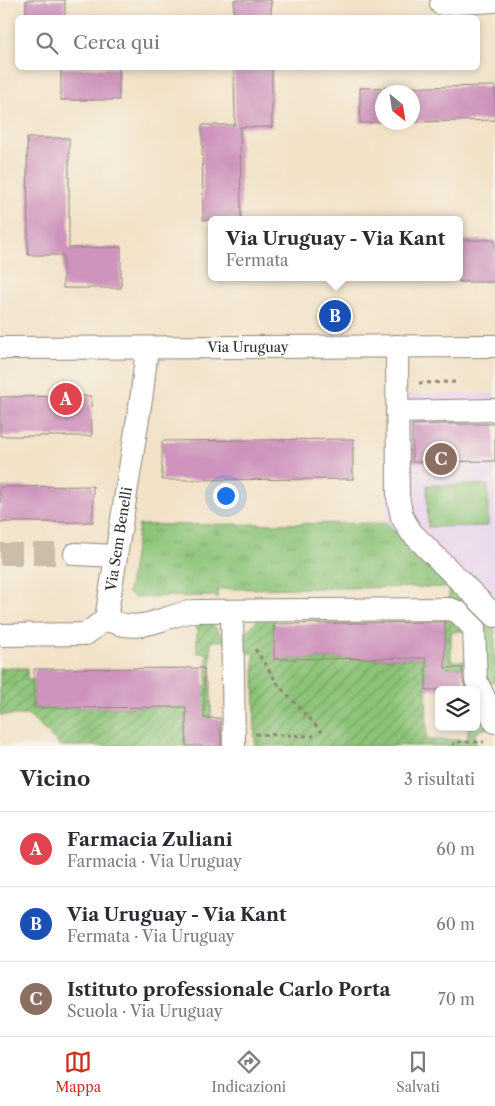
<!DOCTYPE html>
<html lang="it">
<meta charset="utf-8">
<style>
body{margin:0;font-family:"Libre Caslon Text",serif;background:#f2f2f3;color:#2b2b33}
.controls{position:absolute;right:15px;bottom:15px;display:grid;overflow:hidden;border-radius:8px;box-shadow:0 2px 8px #0003}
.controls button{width:45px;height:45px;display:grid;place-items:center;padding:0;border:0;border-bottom:1px solid #e1e1e2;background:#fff;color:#2b2b33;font:25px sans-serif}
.compass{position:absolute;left:375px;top:85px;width:45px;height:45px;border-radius:50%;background:#fff;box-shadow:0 2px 8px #0003;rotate:150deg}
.you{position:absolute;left:225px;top:495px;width:18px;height:18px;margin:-12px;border:4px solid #fff;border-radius:50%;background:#1a73e8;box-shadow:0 0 0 8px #1a73e833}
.badge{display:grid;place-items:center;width:32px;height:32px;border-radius:50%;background:#c8321e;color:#fff;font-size:16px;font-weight:700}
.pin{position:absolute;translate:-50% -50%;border:2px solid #fff;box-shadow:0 1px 5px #0006}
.popup{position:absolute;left:208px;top:216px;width:255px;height:65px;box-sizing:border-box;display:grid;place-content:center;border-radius:8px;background:#fff;filter:drop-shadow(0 1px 4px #0005);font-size:16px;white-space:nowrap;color:#7c7c81}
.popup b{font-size:19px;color:#2b2b33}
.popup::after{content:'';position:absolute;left:50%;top:100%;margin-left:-10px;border:10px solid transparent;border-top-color:#fff}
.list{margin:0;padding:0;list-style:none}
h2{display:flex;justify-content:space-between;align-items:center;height:65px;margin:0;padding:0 20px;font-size:21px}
h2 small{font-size:16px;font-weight:400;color:#7c7c81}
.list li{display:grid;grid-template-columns:32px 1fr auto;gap:15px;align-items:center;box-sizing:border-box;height:75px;padding:0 20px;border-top:1px solid #e1e1e2}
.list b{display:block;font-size:19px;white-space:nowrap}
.list p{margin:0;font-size:16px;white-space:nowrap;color:#7c7c81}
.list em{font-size:16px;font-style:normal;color:#7c7c81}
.icon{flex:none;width:28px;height:28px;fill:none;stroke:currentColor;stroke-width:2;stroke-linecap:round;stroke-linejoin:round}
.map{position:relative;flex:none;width:495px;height:746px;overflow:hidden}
.search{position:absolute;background:#fff;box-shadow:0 2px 8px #0003;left:15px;right:15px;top:15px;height:55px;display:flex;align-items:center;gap:12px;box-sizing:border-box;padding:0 18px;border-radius:8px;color:#7c7c81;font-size:19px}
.sheet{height:290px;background:#fff}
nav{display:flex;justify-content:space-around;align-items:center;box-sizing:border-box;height:70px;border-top:1px solid #e1e1e2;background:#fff;font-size:14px;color:#7c7c81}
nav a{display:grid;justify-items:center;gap:2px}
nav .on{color:#c8321e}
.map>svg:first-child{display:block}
.built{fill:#e8d2ee}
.grass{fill:url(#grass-tufts);stroke:#5b7751}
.park{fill:#8bc377;stroke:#5b7751}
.garden{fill:url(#garden-furrows);stroke:#5b7751}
.building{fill:#cd93bc}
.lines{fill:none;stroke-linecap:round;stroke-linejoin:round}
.minor-tunnel{stroke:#cabda9;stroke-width:22;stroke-dasharray:22 11;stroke-linecap:butt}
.minor-casing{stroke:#8e867a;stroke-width:24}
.path{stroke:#8e867a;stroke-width:3;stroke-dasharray:4 4;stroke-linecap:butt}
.minor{stroke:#fff;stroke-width:22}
.labels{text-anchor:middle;stroke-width:4;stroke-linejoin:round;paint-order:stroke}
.street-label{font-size:14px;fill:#2b2b2b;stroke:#f7f3e8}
</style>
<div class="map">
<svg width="495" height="746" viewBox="0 0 495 746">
<defs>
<pattern id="grass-tufts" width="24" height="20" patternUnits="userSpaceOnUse" patternTransform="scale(1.25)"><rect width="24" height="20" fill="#8bc377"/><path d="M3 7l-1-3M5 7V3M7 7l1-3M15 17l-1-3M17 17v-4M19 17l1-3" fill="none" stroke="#729f62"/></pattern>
<pattern id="garden-furrows" width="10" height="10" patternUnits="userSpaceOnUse" patternTransform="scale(1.25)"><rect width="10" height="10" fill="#8bc377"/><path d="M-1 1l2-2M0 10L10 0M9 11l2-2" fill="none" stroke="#729f62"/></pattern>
</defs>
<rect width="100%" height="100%" fill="#f7f3e8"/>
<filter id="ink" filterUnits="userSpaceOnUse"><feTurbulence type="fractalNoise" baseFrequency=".02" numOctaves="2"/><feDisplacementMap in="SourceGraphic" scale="10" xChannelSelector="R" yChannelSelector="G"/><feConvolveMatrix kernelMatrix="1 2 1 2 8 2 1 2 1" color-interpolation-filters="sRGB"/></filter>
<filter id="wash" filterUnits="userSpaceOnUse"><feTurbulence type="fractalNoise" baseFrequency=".0096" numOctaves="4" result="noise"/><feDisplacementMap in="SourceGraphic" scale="20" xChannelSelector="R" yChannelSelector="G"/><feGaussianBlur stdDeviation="1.12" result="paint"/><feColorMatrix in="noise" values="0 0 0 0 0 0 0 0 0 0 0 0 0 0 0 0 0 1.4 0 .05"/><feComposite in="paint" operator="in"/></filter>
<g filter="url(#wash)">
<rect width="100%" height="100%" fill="#f2e2c8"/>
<!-- built -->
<polygon class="built" points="385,394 495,394 495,629 387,523"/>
<!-- grass -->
<polygon class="grass" points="387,523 495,629 495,682 486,685 482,669 482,619 461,602 449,602 449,587 218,589 217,599 214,596 134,597 128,593 139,525"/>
<!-- park -->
<polygon class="park" points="427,485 488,485 488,526 428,527"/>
<!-- garden -->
<g class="garden">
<polygon points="445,617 449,617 465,631 451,632 451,661 467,661 467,667 426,668 427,740 468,740 468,727 476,727 476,715 482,715 488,727 475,733 477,746 255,746 254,653 241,653 241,638 259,618 274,618 275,659 444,658"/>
<polygon points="197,619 208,619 226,640 226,641 211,641 211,718 186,718 186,746 61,746 28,715 0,715 0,668 27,668 27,679 34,680 34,708 203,707 204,686 207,686 207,653 197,653"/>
</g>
<g id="blocks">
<!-- building -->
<g class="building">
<rect x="26" y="0" width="39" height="18"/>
<rect x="234" y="0" width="37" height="18"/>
<rect x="61" y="68" width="58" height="32"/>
<polygon points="234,68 272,68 272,127 240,127 241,220 203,220 202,125 235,125"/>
<polygon points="495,86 495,120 412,122 412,92 382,92 382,122 360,123 360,88"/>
<polygon points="27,138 69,138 69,248 121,247 121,288 63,288 63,255 28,255"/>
<rect x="459" y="240" width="36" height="42"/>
<polygon points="91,396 92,436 0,436 0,397"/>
<polygon points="445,424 495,424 495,461 412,462 412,425"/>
<polygon points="353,439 353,479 162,480 162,441"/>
<polygon points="93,486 93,522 0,522 0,487"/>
<polygon points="445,622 445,668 462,668 463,681 466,690 426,690 426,658 274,659 274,624"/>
<polygon points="204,668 204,718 220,718 221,746 186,746 186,707 34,708 34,669"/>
</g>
</g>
</g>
<g filter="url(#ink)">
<use href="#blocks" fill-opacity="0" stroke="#8e867a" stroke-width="1"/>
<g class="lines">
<!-- minor-tunnel -->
<polyline class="minor-tunnel" points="0,554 75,554"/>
<defs>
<g id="minor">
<polyline points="441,4 495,1"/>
<polyline points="397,346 398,497 402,517 411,532 495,616"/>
<path id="s1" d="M0,348L495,346"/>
<polyline points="397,412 495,410"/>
<polyline points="75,554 116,556"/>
<polyline points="232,611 234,746"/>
<path d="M106,619C141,636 161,616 194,611L450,609L458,612L474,628L476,680L495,722"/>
<path id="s2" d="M0,635L86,634L106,619L142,393L147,348"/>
</g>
</defs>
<!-- minor casing -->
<use href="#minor" class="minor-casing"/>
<!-- path -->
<g class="path">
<polyline points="419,383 456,382"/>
<polyline points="255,649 280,687 322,732"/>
<polyline points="255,734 314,736"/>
<polyline points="453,746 454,742 484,742"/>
</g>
<!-- minor -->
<use href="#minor" class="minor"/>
</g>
</g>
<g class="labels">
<!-- street labels -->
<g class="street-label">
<text dy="5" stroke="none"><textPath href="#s1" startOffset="248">Via Uruguay</textPath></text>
<text dy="5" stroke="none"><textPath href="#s2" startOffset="192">Via Sem Benelli</textPath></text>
</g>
</g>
</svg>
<div class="controls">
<button><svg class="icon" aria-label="layers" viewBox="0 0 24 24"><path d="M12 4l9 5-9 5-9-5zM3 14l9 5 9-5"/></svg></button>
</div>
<svg class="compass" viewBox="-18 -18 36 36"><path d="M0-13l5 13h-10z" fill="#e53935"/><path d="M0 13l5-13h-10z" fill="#7c7c81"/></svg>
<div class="you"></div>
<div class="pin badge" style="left:66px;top:399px;background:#e0444e">A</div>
<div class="pin badge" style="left:335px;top:316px;background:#1a4fb4">B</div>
<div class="popup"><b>Via Uruguay - Via Kant</b>Fermata</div>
<div class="pin badge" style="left:441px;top:459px;background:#8d6e63">C</div>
<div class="search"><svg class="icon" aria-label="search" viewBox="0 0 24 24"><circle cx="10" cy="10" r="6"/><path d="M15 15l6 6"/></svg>Cerca qui</div>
</div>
<section class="sheet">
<h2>Vicino<small>3 risultati</small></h2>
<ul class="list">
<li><span class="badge" style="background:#e0444e">A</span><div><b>Farmacia Zuliani</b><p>Farmacia · Via Uruguay</p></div><em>60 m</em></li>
<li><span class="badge" style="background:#1a4fb4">B</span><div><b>Via Uruguay - Via Kant</b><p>Fermata · Via Uruguay</p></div><em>60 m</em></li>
<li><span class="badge" style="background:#8d6e63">C</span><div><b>Istituto professionale Carlo Porta</b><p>Scuola · Via Uruguay</p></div><em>70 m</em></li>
</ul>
</section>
<nav>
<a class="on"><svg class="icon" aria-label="map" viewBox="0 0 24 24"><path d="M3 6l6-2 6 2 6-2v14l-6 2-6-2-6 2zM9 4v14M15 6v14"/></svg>Mappa</a>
<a><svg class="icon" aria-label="directions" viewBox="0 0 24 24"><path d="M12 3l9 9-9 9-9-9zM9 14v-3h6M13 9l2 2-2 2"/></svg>Indicazioni</a>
<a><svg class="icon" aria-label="saved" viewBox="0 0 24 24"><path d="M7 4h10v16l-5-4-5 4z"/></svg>Salvati</a>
</nav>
